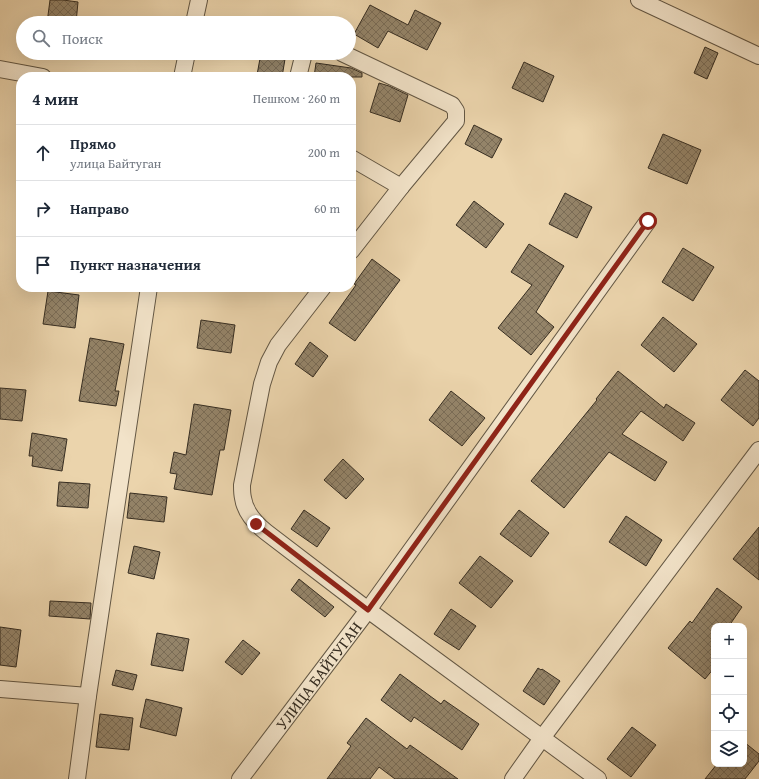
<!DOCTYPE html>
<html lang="ru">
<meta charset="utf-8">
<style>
body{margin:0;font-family:"Gentium Book Plus",serif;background:#f2f2f3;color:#1f2937}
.controls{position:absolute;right:12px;bottom:12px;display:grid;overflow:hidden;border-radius:8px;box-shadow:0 4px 16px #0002}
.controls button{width:36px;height:36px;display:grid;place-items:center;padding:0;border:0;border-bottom:1px solid #e0e1e3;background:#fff;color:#1f2937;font:20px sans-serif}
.stop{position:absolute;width:12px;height:12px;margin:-9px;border:3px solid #8f2418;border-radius:50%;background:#fff}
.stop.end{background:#8f2418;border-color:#fff;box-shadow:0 1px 4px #0008}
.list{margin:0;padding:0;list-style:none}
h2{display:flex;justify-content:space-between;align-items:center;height:52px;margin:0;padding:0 16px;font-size:17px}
h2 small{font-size:13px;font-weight:400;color:#747a83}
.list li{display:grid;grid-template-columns:26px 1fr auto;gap:12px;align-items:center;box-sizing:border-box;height:56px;padding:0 16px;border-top:1px solid #e0e1e3}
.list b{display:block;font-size:15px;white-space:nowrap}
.list p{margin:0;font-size:13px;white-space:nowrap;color:#747a83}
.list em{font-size:13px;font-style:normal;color:#747a83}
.icon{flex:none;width:22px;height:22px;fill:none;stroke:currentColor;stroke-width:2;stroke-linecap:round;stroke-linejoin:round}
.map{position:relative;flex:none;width:759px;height:779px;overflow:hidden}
.search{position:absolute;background:#fff;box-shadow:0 4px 16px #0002;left:16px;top:16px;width:340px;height:44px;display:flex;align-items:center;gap:10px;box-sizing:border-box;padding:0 14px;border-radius:22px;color:#747a83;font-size:15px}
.panel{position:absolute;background:#fff;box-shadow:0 4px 16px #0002;left:16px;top:72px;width:340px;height:220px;border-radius:16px}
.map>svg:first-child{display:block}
.building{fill:url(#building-cross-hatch);stroke:#362d21}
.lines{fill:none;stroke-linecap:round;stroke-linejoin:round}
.street-casing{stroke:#635744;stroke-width:18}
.street{stroke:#f2e3c9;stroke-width:16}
.route{stroke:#8f2418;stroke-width:5}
.labels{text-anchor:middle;stroke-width:3.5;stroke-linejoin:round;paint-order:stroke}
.street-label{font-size:16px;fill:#362d21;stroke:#f2e3c9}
</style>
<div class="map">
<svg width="759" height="779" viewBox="0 0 759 779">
<defs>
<pattern id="building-cross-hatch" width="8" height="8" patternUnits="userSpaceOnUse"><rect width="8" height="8" fill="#948469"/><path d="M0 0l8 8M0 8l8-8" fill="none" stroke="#7a6c56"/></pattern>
</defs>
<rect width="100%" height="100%" fill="#ebd4ac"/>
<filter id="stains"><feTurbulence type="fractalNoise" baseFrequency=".005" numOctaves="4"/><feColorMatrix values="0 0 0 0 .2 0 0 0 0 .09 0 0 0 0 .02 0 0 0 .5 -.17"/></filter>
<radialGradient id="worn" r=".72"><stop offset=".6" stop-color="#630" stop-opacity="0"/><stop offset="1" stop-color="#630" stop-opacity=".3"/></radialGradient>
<!-- building -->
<g class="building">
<polygon points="50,0 63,0 78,2 76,23 47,23"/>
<polygon points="370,5 408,25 415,10 441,23 427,50 388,31 378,48 354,34"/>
<polygon points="705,47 718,53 707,79 694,73"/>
<polygon points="261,53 286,53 282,77 269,77 257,75"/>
<polygon points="524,62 554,76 543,102 512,88"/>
<polygon points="316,63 351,68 362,73 362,77 314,77"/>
<polygon points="379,83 389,86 408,95 400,122 370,112"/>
<polygon points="474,125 502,139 492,158 465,144"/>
<polygon points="663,134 701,150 687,184 648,168"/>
<polygon points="565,193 592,207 577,238 549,224"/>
<polygon points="474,201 504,224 486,248 456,225"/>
<polygon points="529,244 564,266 536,312 554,327 531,355 498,328 532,285 511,272"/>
<polygon points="683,248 714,267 693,301 662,282"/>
<polygon points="372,259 400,280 355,341 329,323 356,285 354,284"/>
<polygon points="48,291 79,295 75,328 43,324"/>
<polygon points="663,317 697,344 674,372 641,345"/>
<polygon points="201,320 235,325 231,353 197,348"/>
<polygon points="90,338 124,344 115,391 119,391 116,406 79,401"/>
<polygon points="310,342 328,356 313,377 295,364"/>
<polygon points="745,370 759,381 759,418 753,426 721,400"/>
<polygon points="618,371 664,408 666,404 695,423 683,441 641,411 622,434 667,462 655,481 609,452 564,508 531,481 597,400 596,399"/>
<polygon points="0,388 26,390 22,421 0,419"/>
<polygon points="451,391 485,418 462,446 429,420"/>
<polygon points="194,404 231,410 224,450 220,450 212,495 174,489 177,474 170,473 174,452 186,455"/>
<polygon points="32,433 67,439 62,471 32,466 33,456 29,456"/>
<polygon points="343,459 364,479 346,499 324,480"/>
<polygon points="59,482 90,484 88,508 57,506"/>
<polygon points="130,493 167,497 164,522 127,518"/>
<polygon points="304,510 330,528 317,547 291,529"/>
<polygon points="519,510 549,533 531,557 500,534"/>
<polygon points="626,516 662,540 646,566 609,542"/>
<polygon points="759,527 759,580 733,559"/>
<polygon points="134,546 160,552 154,579 128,573"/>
<polygon points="480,556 513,581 491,608 459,583"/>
<polygon points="299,579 334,607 325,617 291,590"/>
<polygon points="717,588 742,607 729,626 714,626 714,668 705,679 668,648 690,621 692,623"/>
<polygon points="50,601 91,603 90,619 49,616"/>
<polygon points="451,609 476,626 459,650 434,634"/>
<polygon points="0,627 21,630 16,667 0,665"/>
<polygon points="157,633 189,639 183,671 151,665"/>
<polygon points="243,640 260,653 242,675 225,662"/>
<polygon points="538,668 541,670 542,669 560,681 544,705 523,691"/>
<polygon points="116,670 137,675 133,690 112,685"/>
<polygon points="400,674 441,704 444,700 479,724 462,750 414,717 411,722 381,700"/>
<polygon points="146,699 182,708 176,736 140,727"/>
<polygon points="100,714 133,718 129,750 96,747"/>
<polygon points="366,718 407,749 410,745 458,779 395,779 379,767 370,779 327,779 351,746 347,743"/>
<polygon points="632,727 656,745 631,777 607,759"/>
<polygon points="744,742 759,754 759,761 745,779 705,779 717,764 744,764"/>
</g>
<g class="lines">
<defs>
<g id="street">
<polyline points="639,0 759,56"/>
<polyline points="194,23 199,0"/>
<polyline points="342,53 452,105 456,111 456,121 401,187"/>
<polyline points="0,69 43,77"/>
<polyline points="182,77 187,53"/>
<polyline points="298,77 304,53"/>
<polyline points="351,158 401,187 351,251"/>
<path d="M323,287L278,345L269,362L262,384L242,485C242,489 242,494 243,498C245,512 256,524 266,532L368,610L598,779"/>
<polyline points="0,689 88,696"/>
<polyline points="77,779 88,696 149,287"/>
<path id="s1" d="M240,779L368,610L648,221"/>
<polyline points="513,779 542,738 759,450"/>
</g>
</defs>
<!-- street casing -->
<use href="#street" class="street-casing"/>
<!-- street -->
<use href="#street" class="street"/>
</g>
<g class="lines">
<!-- route -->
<polyline class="route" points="256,524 368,610 648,221"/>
</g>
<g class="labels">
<!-- street labels -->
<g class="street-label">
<text dy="6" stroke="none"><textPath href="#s1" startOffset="130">УЛИЦА БАЙТУГАН</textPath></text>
</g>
</g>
<rect width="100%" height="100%" filter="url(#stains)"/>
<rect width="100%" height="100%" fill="url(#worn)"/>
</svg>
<div class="controls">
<button>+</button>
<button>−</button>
<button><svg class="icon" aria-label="locate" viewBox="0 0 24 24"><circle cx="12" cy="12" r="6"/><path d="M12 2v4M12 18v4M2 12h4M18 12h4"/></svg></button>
<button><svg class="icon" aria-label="layers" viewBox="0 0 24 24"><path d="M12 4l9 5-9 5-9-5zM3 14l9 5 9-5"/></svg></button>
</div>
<div class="stop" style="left:648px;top:221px"></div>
<div class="stop end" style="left:256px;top:524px"></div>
<div class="search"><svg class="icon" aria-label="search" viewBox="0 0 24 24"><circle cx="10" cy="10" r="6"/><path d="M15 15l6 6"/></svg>Поиск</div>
<section class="panel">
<h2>4 мин<small>Пешком · 260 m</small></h2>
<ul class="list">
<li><svg class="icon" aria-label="ahead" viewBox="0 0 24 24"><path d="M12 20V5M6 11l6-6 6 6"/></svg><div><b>Прямо</b><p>улица Байтуган</p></div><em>200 m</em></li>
<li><svg class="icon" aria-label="right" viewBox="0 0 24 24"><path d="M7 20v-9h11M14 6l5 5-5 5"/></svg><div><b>Направо</b></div><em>60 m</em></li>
<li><svg class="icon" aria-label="arrive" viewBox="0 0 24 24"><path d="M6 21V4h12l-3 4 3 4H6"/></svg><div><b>Пункт назначения</b></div></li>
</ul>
</section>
</div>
